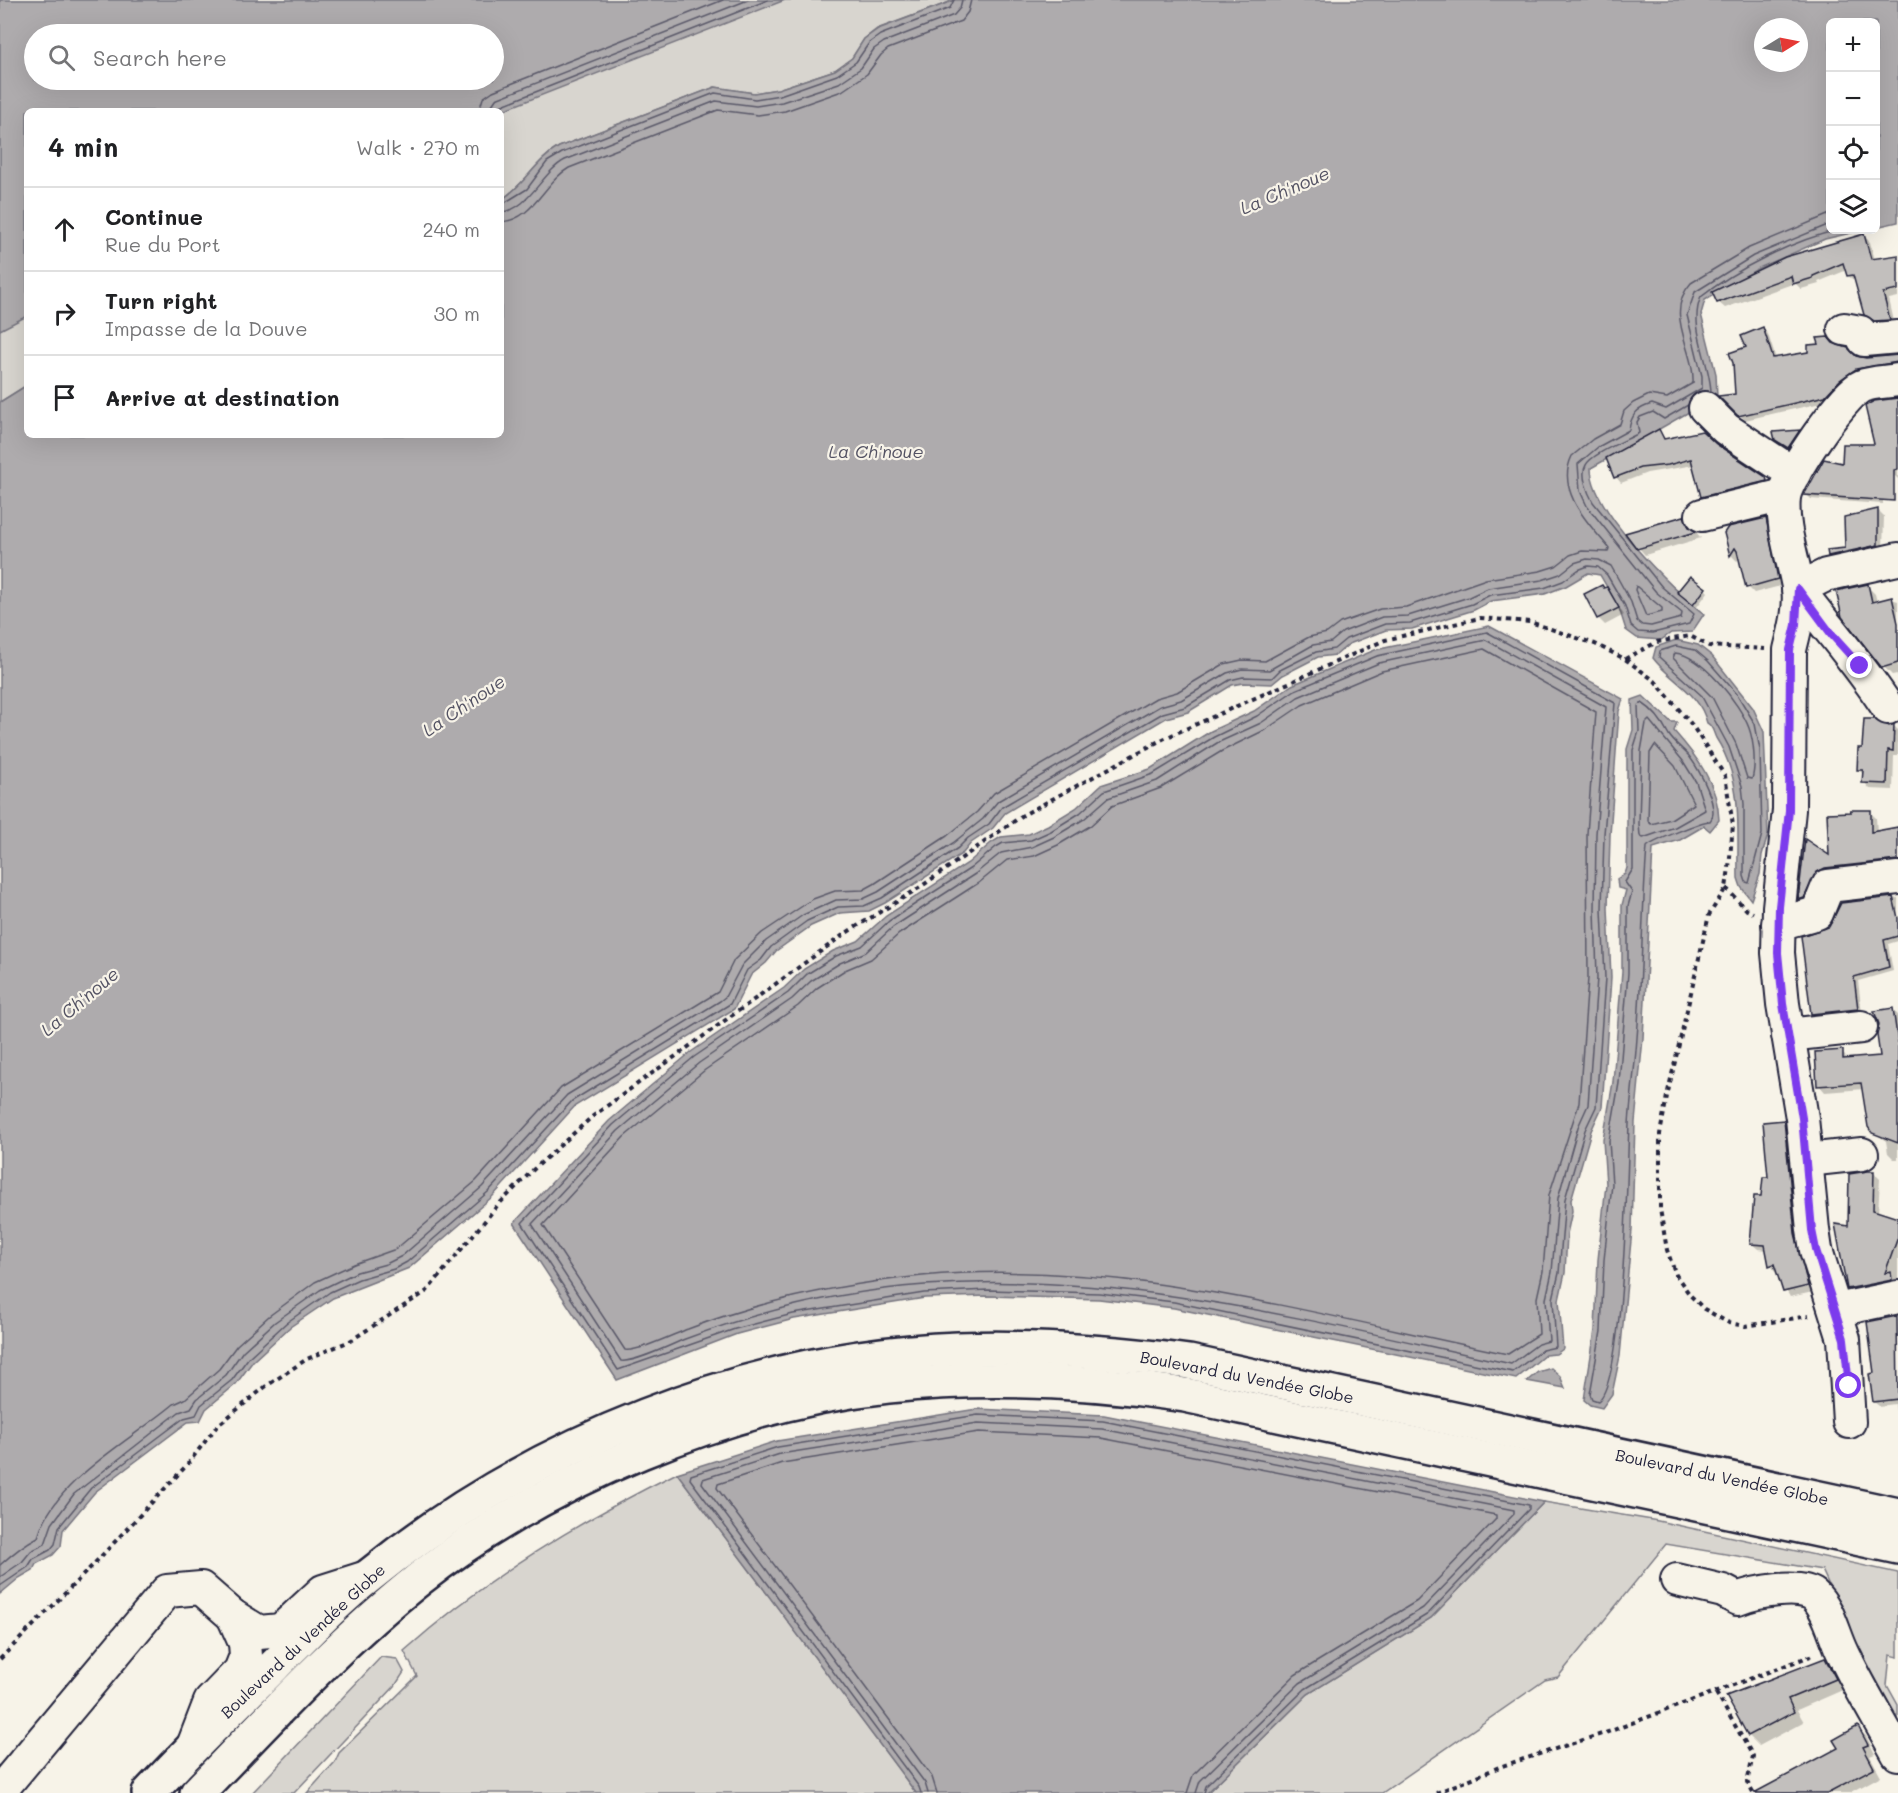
<!DOCTYPE html>
<meta charset="utf-8">
<style>
body{margin:0;font-family:Mali,sans-serif;background:#f6f6f6;color:#202124}
.controls{position:absolute;right:18px;top:18px;display:grid;overflow:hidden;border-radius:9px;box-shadow:0 6px 24px #0002}
.controls button{width:54px;height:54px;display:grid;place-items:center;padding:0;border:0;border-bottom:2px solid #e0e0e0;background:#fff;color:#202124;font:30px sans-serif}
.compass{position:absolute;left:1754px;top:18px;width:54px;height:54px;border-radius:50%;background:#fff;box-shadow:0 6px 24px #0002;rotate:80deg}
.stop{position:absolute;width:18px;height:18px;margin:-14px;border:4px solid #7c3aed;border-radius:50%;background:#fff}
.stop.end{background:#7c3aed;border-color:#fff;box-shadow:0 2px 6px #0008}
.list{margin:0;padding:0;list-style:none}
h2{display:flex;justify-content:space-between;align-items:center;height:78px;margin:0;padding:0 24px;font-size:26px}
h2 small{font-size:20px;font-weight:400;color:#757577}
.list li{display:grid;grid-template-columns:39px 1fr auto;gap:18px;align-items:center;box-sizing:border-box;height:84px;padding:0 24px;border-top:2px solid #e0e0e0}
.list b{display:block;font-size:22px;white-space:nowrap}
.list p{margin:0;font-size:20px;white-space:nowrap;color:#757577}
.list em{font-size:20px;font-style:normal;color:#757577}
.icon{flex:none;width:33px;height:33px;fill:none;stroke:currentColor;stroke-width:2;stroke-linecap:round;stroke-linejoin:round}
.map{position:relative;flex:none;width:1898px;height:1793px;overflow:hidden}
.search{position:absolute;background:#fff;box-shadow:0 6px 24px #0002;left:24px;top:24px;width:480px;height:66px;display:flex;align-items:center;gap:15px;box-sizing:border-box;padding:0 21px;border-radius:33px;color:#757577;font-size:22px}
.panel{position:absolute;background:#fff;box-shadow:0 6px 24px #0002;left:24px;top:108px;width:480px;height:330px;border-radius:9px}
.map>svg:first-child{display:block}
.green{fill:#d8d5cf;stroke:#7d7c85;stroke-width:1.5;fill-rule:evenodd}
.water{fill:#aeabad;stroke:#76747f;stroke-width:1.5;fill-rule:evenodd}
.shadow{fill:#0003}
.lines{fill:none;stroke-linecap:round;stroke-linejoin:round}
.shore{stroke:#5a5969;stroke-width:1.5}
.building{fill:#c2bfbd;stroke:#22223b;stroke-width:1.5}
.minor-casing{stroke:#22223b;stroke-width:36}
.major-casing{stroke:#22223b;stroke-width:38}
.path{stroke:#22223b;stroke-width:4;stroke-dasharray:4.5 4.5;stroke-linecap:butt}
.minor{stroke:#f7f3e8;stroke-width:32}
.major{stroke:#f7f3e8;stroke-width:33}
.route{stroke:#7c3aed;stroke-width:8}
.labels{text-anchor:middle;stroke-width:4.5;stroke-linejoin:round;paint-order:stroke}
.street-label{font-size:16px;fill:#22223b;stroke:#f7f3e8}
.water-label{font-size:18px;font-style:italic;fill:#535263;stroke:#f7f3e8}
</style>
<div class="map">
<svg width="1898" height="1793" viewBox="0 0 1898 1793">
<rect width="100%" height="100%" fill="#f7f3e8"/>
<filter id="ink" filterUnits="userSpaceOnUse"><feTurbulence type="fractalNoise" baseFrequency=".0167" numOctaves="2"/><feDisplacementMap in="SourceGraphic" scale="12" xChannelSelector="R" yChannelSelector="G"/><feConvolveMatrix kernelMatrix="1 2 1 2 8 2 1 2 1" color-interpolation-filters="sRGB"/></filter>
<g filter="url(#ink)">
<!-- green -->
<g class="green">
<path d="M0,0H955L877,29L864,39L852,58L835,70L778,89L754,93L715,87L559,147C535,161 525,185 501,200V111H27V385L0,402ZM34,34H494V80H34Z"/>
<path d="M677,1473L916,1793H307L335,1762L339,1753L417,1676L404,1651C487,1577 578,1522 677,1473Z"/>
<polygon points="1544,1502 1658,1521 1898,1573 1898,1657 1890,1655 1887,1685 1898,1705 1898,1736 1822,1570 1666,1544 1558,1677 1545,1680 1382,1793 1207,1793 1308,1694 1431,1618"/>
<polygon points="381,1657 397,1659 404,1672 395,1686 294,1793 252,1793"/>
</g>
<!-- water -->
<g class="water">
<path d="M0,0H785L501,111H27V316L0,330ZM494,34V80H34V34Z"/>
<path d="M955,0H1898V222L1876,227V22H1830V230H1864L1825,239L1759,268L1705,300L1701,314L1716,374L1717,396L1591,468C1591,510 1671,588 1704,614L1692,632L1671,633L1661,640L1637,638L1626,630L1619,608L1600,575L1588,573L1566,586L1545,594L1491,601L1474,610L1412,629L1386,630L1349,644L1336,655L1318,657L1283,675L1272,684L1243,683L1232,685L1188,712L1166,718L1005,813L993,828L971,843L963,853L885,903L869,911L840,913L811,926L776,951L766,963L751,975L734,1009L575,1106L492,1197L409,1268L333,1298L290,1327L253,1361L236,1384L206,1409L200,1421L188,1422L95,1492L63,1530L61,1546L53,1555L36,1564L33,1570L19,1578L0,1594V402L27,385V435H501V200C525,185 535,161 559,147L715,87L754,93L778,89L835,70L852,58L864,39L878,29ZM1763,27H1799V63H1763Z"/>
<polygon points="1489,626 1623,699 1619,711 1610,835 1608,908 1611,978 1602,1107 1591,1131 1571,1200 1572,1211 1567,1234 1565,1273 1559,1300 1563,1349 1556,1354 1545,1355 1516,1379 1174,1308 1099,1299 988,1296 925,1298 794,1319 737,1334 617,1380 514,1223 609,1121 691,1052 784,988 804,969 833,951 858,941 886,916 968,863 991,843 1001,837 1029,834 1048,825 1076,808 1101,785 1150,769 1211,731 1254,711 1292,685 1375,650"/>
<path d="M1676,640L1698,645L1712,656L1753,708L1764,732L1768,835L1762,855L1760,874L1751,900L1741,887L1738,878C1737,829 1744,781 1716,738C1713,732 1713,726 1707,723C1699,691 1671,682 1653,658L1656,647Z"/>
<path d="M1643,696L1671,722H1677L1674,731C1697,757 1718,784 1719,820L1710,831L1704,826L1680,840L1653,848L1643,1038L1635,1122L1632,1230L1620,1356L1612,1394L1602,1408L1590,1405L1584,1400L1595,1330L1598,1260L1606,1184L1603,1140L1613,1082L1622,972V905L1626,890L1618,888L1617,879L1625,874L1627,868V749L1633,730L1632,700Z"/>
<polygon points="1551,1368 1560,1376 1565,1388 1527,1381 1538,1372"/>
<polygon points="977,1409 1104,1415 1544,1502 1431,1618 1308,1694 1207,1793 916,1793 677,1473 777,1441"/>
</g>
<!-- shadow -->
<g class="shadow">
<polygon points="1864,236 1870,242 1875,260 1898,256 1898,297 1889,299 1895,326 1882,327 1866,314 1857,282 1848,276 1847,270 1818,282 1819,284 1801,289 1795,283 1725,308 1718,302"/>
<polygon points="1763,329 1768,334 1776,359 1810,354 1834,345 1855,357 1866,359 1898,356 1898,368 1830,401 1745,420 1722,397 1737,396 1748,348"/>
<polygon points="1898,400 1898,479 1894,475 1878,426"/>
<polygon points="1659,430 1666,440 1715,445 1771,484 1708,502 1702,496 1694,465 1647,473 1621,483 1616,477"/>
<polygon points="1799,432 1801,434 1791,450 1779,442 1775,433"/>
<polygon points="1884,451 1883,504 1811,499 1806,494 1844,465"/>
<polygon points="1878,510 1884,516 1883,551 1835,561 1829,555 1846,549"/>
<polygon points="1684,518 1701,538 1645,555 1639,548"/>
<polygon points="1766,520 1772,526 1784,585 1754,593 1748,587 1740,557 1737,561 1731,555 1726,533"/>
<polygon points="1867,586 1875,594 1877,602 1891,599 1898,601 1898,677 1897,674 1892,675 1884,667"/>
<polygon points="1607,589 1624,615 1605,625 1598,618"/>
<polygon points="1705,589 1708,592 1697,607 1682,595"/>
<polygon points="1894,726 1898,730 1898,756 1894,756 1893,790 1870,789 1864,782 1864,775 1858,769 1888,728"/>
<polygon points="1870,812 1876,818 1877,832 1898,828 1898,866 1805,905 1799,899 1806,841 1830,858"/>
<polygon points="1898,898 1898,941 1888,944 1893,971 1858,981 1862,1013 1817,1018 1813,1014 1830,928 1842,904"/>
<polygon points="1893,1010 1898,1015 1898,1159 1894,1159 1888,1153 1886,1141 1873,1132 1864,1089 1825,1092 1819,1085 1842,1052 1848,1060 1882,1058"/>
<polygon points="1784,1121 1789,1127 1813,1292 1790,1297 1771,1265 1768,1250 1758,1249 1752,1244"/>
<polygon points="1874,1173 1880,1179 1878,1213 1898,1219 1898,1286 1855,1295 1849,1289 1837,1225 1850,1227"/>
<polygon points="1897,1317 1898,1319 1898,1427 1895,1404 1879,1406 1874,1402 1876,1374"/>
<polygon points="1825,1659 1835,1670 1845,1689 1797,1710 1804,1722 1759,1746 1749,1736 1728,1697"/>
<polygon points="1857,1728 1866,1736 1875,1754 1870,1756 1881,1776 1850,1793 1774,1793 1840,1749"/>
</g>
<g class="lines">
<!-- shore -->
<g class="shore">
<polyline points="479,111 483,98 493,91 723,0"/>
<polyline points="488,111 496,99 748,0"/>
<polyline points="495,111 500,106 768,0"/>
<polyline points="501,205 527,189 547,162 562,153 715,93 755,99 780,95 837,75 856,62 869,43 880,35 950,8 954,0"/>
<path d="M501,212C528,211 542,172 565,160L716,101L756,106L782,102L839,83L861,68L874,49L884,42L954,15L960,8L962,0"/>
<path d="M501,222C534,220 544,182 569,168L718,110L758,115L785,111L842,91L867,74L881,55L888,49L961,21L968,12L971,0"/>
<path d="M1711,392C1710,361 1688,326 1701,297C1736,269 1794,240 1838,230"/>
<polygon points="1636,586 1662,608 1662,612 1646,616 1635,590"/>
<polygon points="1487,632 1615,703 1604,834 1602,909 1605,978 1596,1107 1585,1130 1565,1199 1559,1273 1553,1299 1556,1347 1542,1350 1513,1372 1174,1302 1099,1293 988,1290 924,1293 793,1314 735,1329 618,1370 522,1223 613,1125 694,1057 788,993 807,974 836,956 862,946 889,921 971,868 996,847 1003,843 1031,840 1051,831 1080,813 1104,791 1153,774 1214,737 1257,716 1295,690 1377,656"/>
<path d="M1486,640L1606,707L1596,834L1595,909L1597,978L1588,1105L1578,1127L1558,1198L1552,1272L1546,1299L1549,1341L1538,1344L1511,1364C1318,1323 1124,1270 925,1285C843,1291 762,1310 685,1339C671,1345 634,1363 621,1361L532,1224L618,1131L699,1063L792,999L811,981L840,963L866,952L893,927L975,874L1001,853L1032,847L1054,837L1084,819L1108,798L1157,781L1217,743L1261,723L1298,697L1379,663Z"/>
<polygon points="1676,646 1695,650 1708,661 1737,694 1755,724 1760,750 1762,834 1749,883 1746,882 1744,876 1744,804 1742,786 1729,747 1701,695 1659,657 1660,651"/>
<path d="M1484,649L1596,712L1587,834L1588,978L1579,1103L1549,1195L1543,1271L1537,1298L1539,1334L1508,1354C1316,1315 1120,1257 922,1276C842,1284 763,1300 688,1329C674,1334 638,1352 625,1350L543,1225L624,1137L705,1070L798,1006L817,988L845,970L871,959L899,934L980,882L1007,860L1034,856L1058,845L1090,826L1112,806L1161,788L1222,751L1265,730L1302,705L1382,671Z"/>
<path d="M1675,653C1702,655 1740,704 1749,728C1754,742 1756,766 1752,779L1747,778L1736,744L1712,697L1673,658Z"/>
<path d="M1642,703C1655,711 1663,723 1669,735C1674,743 1683,749 1689,756C1698,768 1721,808 1710,821C1704,820 1649,843 1647,847C1642,911 1642,975 1637,1038C1635,1067 1631,1095 1629,1124C1627,1166 1625,1381 1598,1401L1592,1399L1590,1394L1601,1331L1604,1260L1612,1184L1609,1141L1619,1083L1628,973V906L1632,892L1625,882L1633,869V750L1639,731L1638,706Z"/>
<polygon points="1649,720 1683,761 1696,782 1705,810 1675,827 1643,838 1640,836 1639,824 1641,751 1646,723"/>
<polygon points="1655,745 1675,766 1694,804 1671,819 1651,824 1648,821 1650,753"/>
<path d="M0,1565C12,1554 24,1544 38,1537C54,1480 130,1441 174,1404L185,1399L219,1369L237,1345L269,1316L315,1282L354,1264L396,1249L476,1181L561,1088L718,992L734,960L762,933L813,899L835,891L863,890L874,884L947,836L977,812L994,793L1156,698L1177,692L1224,664L1242,660L1265,661L1309,637L1327,633L1340,623L1380,609L1406,607L1486,579L1540,571L1556,566L1570,555L1582,551L1608,552L1609,548C1589,524 1555,491 1572,456L1593,439L1620,424L1624,411L1633,403L1649,395L1667,398L1693,383C1695,350 1663,314 1691,283L1749,248L1830,214"/>
<path d="M0,1577L22,1562L31,1551L45,1544L52,1524L74,1494L179,1412L191,1408L197,1399L226,1375L243,1351L275,1322L320,1290L357,1272L386,1264L402,1256L482,1187L567,1095L720,1001L725,997L742,965L766,941L803,915L836,900L863,899L878,892L953,843L983,819L998,801L1160,706L1181,700L1227,673L1242,669L1269,670L1313,645L1331,642L1343,632L1382,617L1408,616L1469,597L1488,588L1542,580L1560,574L1574,563L1587,559L1599,560L1611,566L1631,602L1637,621L1642,625L1651,626L1681,618L1682,613L1656,592L1587,506L1580,491L1578,464L1598,447L1629,430C1631,415 1637,408 1652,404L1666,409L1702,388V376L1687,315L1695,292L1753,256L1830,224"/>
<path d="M0,1586L28,1567L33,1559L50,1550L55,1544L59,1527L91,1488L184,1418L196,1415L201,1405L232,1380L249,1357L286,1323L330,1292L359,1279L394,1269L407,1262L488,1192L572,1101L730,1004L747,970L761,960L771,947L807,921L838,907L864,906L882,898L958,848L968,838L989,824L1002,807L1163,713L1185,707L1230,680L1243,677L1272,678L1280,670L1316,652L1334,649L1346,639L1385,624L1410,623L1472,604L1490,595L1544,588L1563,581L1578,570L1588,566L1598,567L1607,575L1625,606L1631,626L1638,632L1653,633L1689,624L1694,614L1662,587L1593,502C1588,493 1580,475 1586,465C1591,454 1627,440 1639,433L1637,422L1640,417L1653,412L1664,419L1688,405"/>
<polyline points="921,1793 919,1787 690,1479 691,1475 778,1447 978,1415 1103,1421 1529,1505 1529,1509 1428,1614 1305,1689 1206,1786 1204,1793"/>
<polyline points="928,1793 925,1783 702,1483 703,1479 780,1454 978,1423 1102,1429 1514,1510 1514,1514 1423,1608 1300,1683 1200,1781 1196,1793"/>
<polyline points="937,1793 932,1777 717,1488 718,1484 782,1463 979,1432 1101,1438 1496,1515 1496,1519 1417,1601 1295,1675 1193,1775 1187,1793"/>
</g>
</g>
<!-- building -->
<g class="building">
<polygon points="1864,234 1871,259 1898,255 1898,290 1883,293 1890,320 1874,321 1864,315 1853,275 1847,276 1843,263 1813,276 1813,278 1793,284 1791,276 1717,303 1712,292 1785,257"/>
<polygon points="1763,327 1773,358 1808,352 1808,345 1819,344 1817,338 1828,337 1833,343 1848,348 1856,356 1866,358 1898,355 1898,362 1856,369 1840,380 1825,396 1738,416 1718,396 1735,394 1733,363 1729,353 1746,347 1741,336"/>
<polygon points="1898,398 1898,469 1894,470 1894,501 1804,495 1824,459 1842,463 1843,444 1874,444 1865,406 1874,401"/>
<polygon points="1659,429 1664,439 1702,431 1716,444 1766,477 1767,481 1701,497 1691,459 1668,465 1640,468 1614,478 1606,458"/>
<polygon points="1800,430 1788,448 1775,440 1773,432"/>
<polygon points="1878,509 1878,545 1828,556 1827,550 1845,548 1844,517"/>
<polygon points="1684,516 1689,527 1696,532 1637,549 1625,533"/>
<polygon points="1766,518 1778,579 1746,588 1737,551 1735,548 1730,556 1724,533 1728,527"/>
<polygon points="1690,576 1706,588 1693,605 1677,592"/>
<polygon points="1868,584 1872,602 1892,597 1898,623 1898,663 1882,668 1842,617 1836,591"/>
<polygon points="1602,585 1604,588 1607,587 1619,608 1597,619 1584,594"/>
<polygon points="1864,719 1875,719 1889,726 1894,724 1893,751 1888,750 1887,784 1862,783 1863,770 1857,770 1858,748 1862,748"/>
<polygon points="1850,810 1871,810 1871,832 1898,827 1898,860 1825,868 1817,872 1804,898 1798,900 1805,839 1829,855 1827,813 1851,812"/>
<polygon points="1893,897 1898,918 1898,936 1884,940 1889,967 1854,977 1858,1009 1811,1014 1801,936 1829,927 1841,903"/>
<polygon points="1893,1008 1898,1043 1898,1143 1872,1133 1868,1127 1861,1083 1817,1086 1815,1052 1843,1050 1843,1059 1880,1056 1877,1035 1879,1024 1874,1011"/>
<polygon points="1784,1120 1795,1233 1808,1286 1783,1292 1774,1264 1769,1266 1765,1245 1750,1244 1754,1196 1761,1196 1763,1177 1768,1177 1763,1122"/>
<polygon points="1868,1171 1874,1171 1873,1210 1898,1218 1898,1237 1885,1273 1891,1272 1892,1280 1847,1289 1835,1224 1848,1226 1849,1174"/>
<polygon points="1897,1316 1898,1399 1873,1402 1869,1374 1874,1373 1867,1322"/>
<polygon points="1825,1658 1836,1679 1788,1699 1794,1712 1748,1736 1726,1696"/>
<polygon points="1858,1726 1868,1745 1863,1747 1874,1768 1827,1793 1754,1793 1838,1748 1833,1740"/>
</g>
<g class="lines">
<defs>
<g id="minor">
<polyline points="1844,329 1860,332 1864,340 1898,337"/>
<polyline points="1705,408 1726,429 1794,474"/>
<polyline points="1702,515 1784,495"/>
<path d="M1888,708C1861,666 1828,629 1798,589L1826,575L1898,559"/>
<polyline points="1778,924 1817,913 1828,886 1898,878"/>
<polyline points="1788,1035 1861,1027"/>
<polyline points="1807,1160 1862,1154"/>
<polyline points="1837,1310 1898,1297"/>
<path d="M1849,1422L1844,1339L1816,1250L1813,1230L1802,1118L1783,1004L1778,953L1779,907L1789,810L1790,650C1795,630 1801,607 1798,587C1793,558 1781,526 1784,497C1787,476 1843,394 1862,386C1872,382 1887,382 1898,380"/>
<path d="M1677,1580L1723,1591L1738,1599C1753,1592 1800,1584 1814,1595C1829,1608 1834,1635 1843,1653C1859,1687 1880,1721 1898,1754"/>
<polyline points="193,1746 210,1702 240,1671 246,1656 245,1643 233,1616"/>
<polyline points="0,1791 167,1591 201,1588 233,1616 259,1632 281,1630 323,1591 367,1577"/>
</g>
<g id="major">
<path d="M149,1793C190,1749 232,1708 274,1666C305,1635 335,1603 369,1576C531,1444 748,1356 958,1349C1035,1346 1111,1352 1189,1362L1898,1515"/>
<path d="M197,1793C269,1719 338,1643 419,1579C544,1481 729,1403 888,1386C987,1376 1086,1380 1185,1395L1898,1547"/>
</g>
</defs>
<!-- minor casing -->
<use href="#minor" class="minor-casing"/>
<!-- major casing -->
<use href="#major" class="major-casing"/>
<!-- path -->
<g class="path">
<polyline points="1625,659 1657,642 1690,636 1709,646 1765,649"/>
<polyline points="1726,888 1747,910 1753,913"/>
<polyline points="0,1659 92,1566 187,1465 217,1426 265,1387 307,1359 350,1341 427,1291 497,1206 534,1169 593,1116 846,933 919,888 1023,815 1163,739 1385,640 1480,618 1530,622 1595,644 1625,659 1655,681 1692,725 1725,776 1733,825 1729,868 1726,888 1709,915 1667,1096 1660,1134 1660,1209 1667,1250 1676,1275 1690,1295 1704,1309 1729,1323 1745,1326 1809,1316"/>
<polyline points="1716,1693 1753,1756 1747,1782 1753,1793"/>
<polyline points="1436,1793 1502,1766 1608,1732 1816,1654"/>
</g>
<!-- minor -->
<use href="#minor" class="minor"/>
<!-- major -->
<use href="#major" class="major"/>
</g>
</g>
<g class="lines" filter="url(#ink)">
<!-- route -->
<polyline class="route" points="1849,1386 1844,1339 1816,1250 1812,1230 1802,1118 1783,1004 1778,953 1779,907 1789,810 1790,650 1796,625 1798,589 1832,635 1860,666"/>
</g>
<g class="labels">
<!-- street labels -->
<g class="street-label">
<text transform="translate(1247 1377) rotate(11)" y="6">Boulevard du Vendée Globe</text>
<text transform="translate(1722 1477) rotate(12)" y="6">Boulevard du Vendée Globe</text>
<text transform="translate(303 1641) rotate(-43)" y="6">Boulevard du Vendée Globe</text>
</g>
<!-- water labels -->
<g class="water-label">
<text transform="translate(1285 191) rotate(-23)" y="6">La Ch'noue</text>
<text x="876" y="458">La Ch'noue</text>
<text transform="translate(464 706) rotate(-34)" y="6">La Ch'noue</text>
<text transform="translate(80 1002) rotate(-40)" y="6">La Ch'noue</text>
</g>
</g>
</svg>
<div class="controls">
<button>+</button>
<button>−</button>
<button><svg class="icon" aria-label="locate" viewBox="0 0 24 24"><circle cx="12" cy="12" r="6"/><path d="M12 2v4M12 18v4M2 12h4M18 12h4"/></svg></button>
<button><svg class="icon" aria-label="layers" viewBox="0 0 24 24"><path d="M12 4l9 5-9 5-9-5zM3 14l9 5 9-5"/></svg></button>
</div>
<svg class="compass" viewBox="-18 -18 36 36"><path d="M0-13l5 13h-10z" fill="#e53935"/><path d="M0 13l5-13h-10z" fill="#757577"/></svg>
<div class="stop" style="left:1849px;top:1386px"></div>
<div class="stop end" style="left:1860px;top:666px"></div>
<div class="search"><svg class="icon" aria-label="search" viewBox="0 0 24 24"><circle cx="10" cy="10" r="6"/><path d="M15 15l6 6"/></svg>Search here</div>
<section class="panel">
<h2>4 min<small>Walk · 270 m</small></h2>
<ul class="list">
<li><svg class="icon" aria-label="ahead" viewBox="0 0 24 24"><path d="M12 20V5M6 11l6-6 6 6"/></svg><div><b>Continue</b><p>Rue du Port</p></div><em>240 m</em></li>
<li><svg class="icon" aria-label="right" viewBox="0 0 24 24"><path d="M7 20v-9h11M14 6l5 5-5 5"/></svg><div><b>Turn right</b><p>Impasse de la Douve</p></div><em>30 m</em></li>
<li><svg class="icon" aria-label="arrive" viewBox="0 0 24 24"><path d="M6 21V4h12l-3 4 3 4H6"/></svg><div><b>Arrive at destination</b></div></li>
</ul>
</section>
</div>
